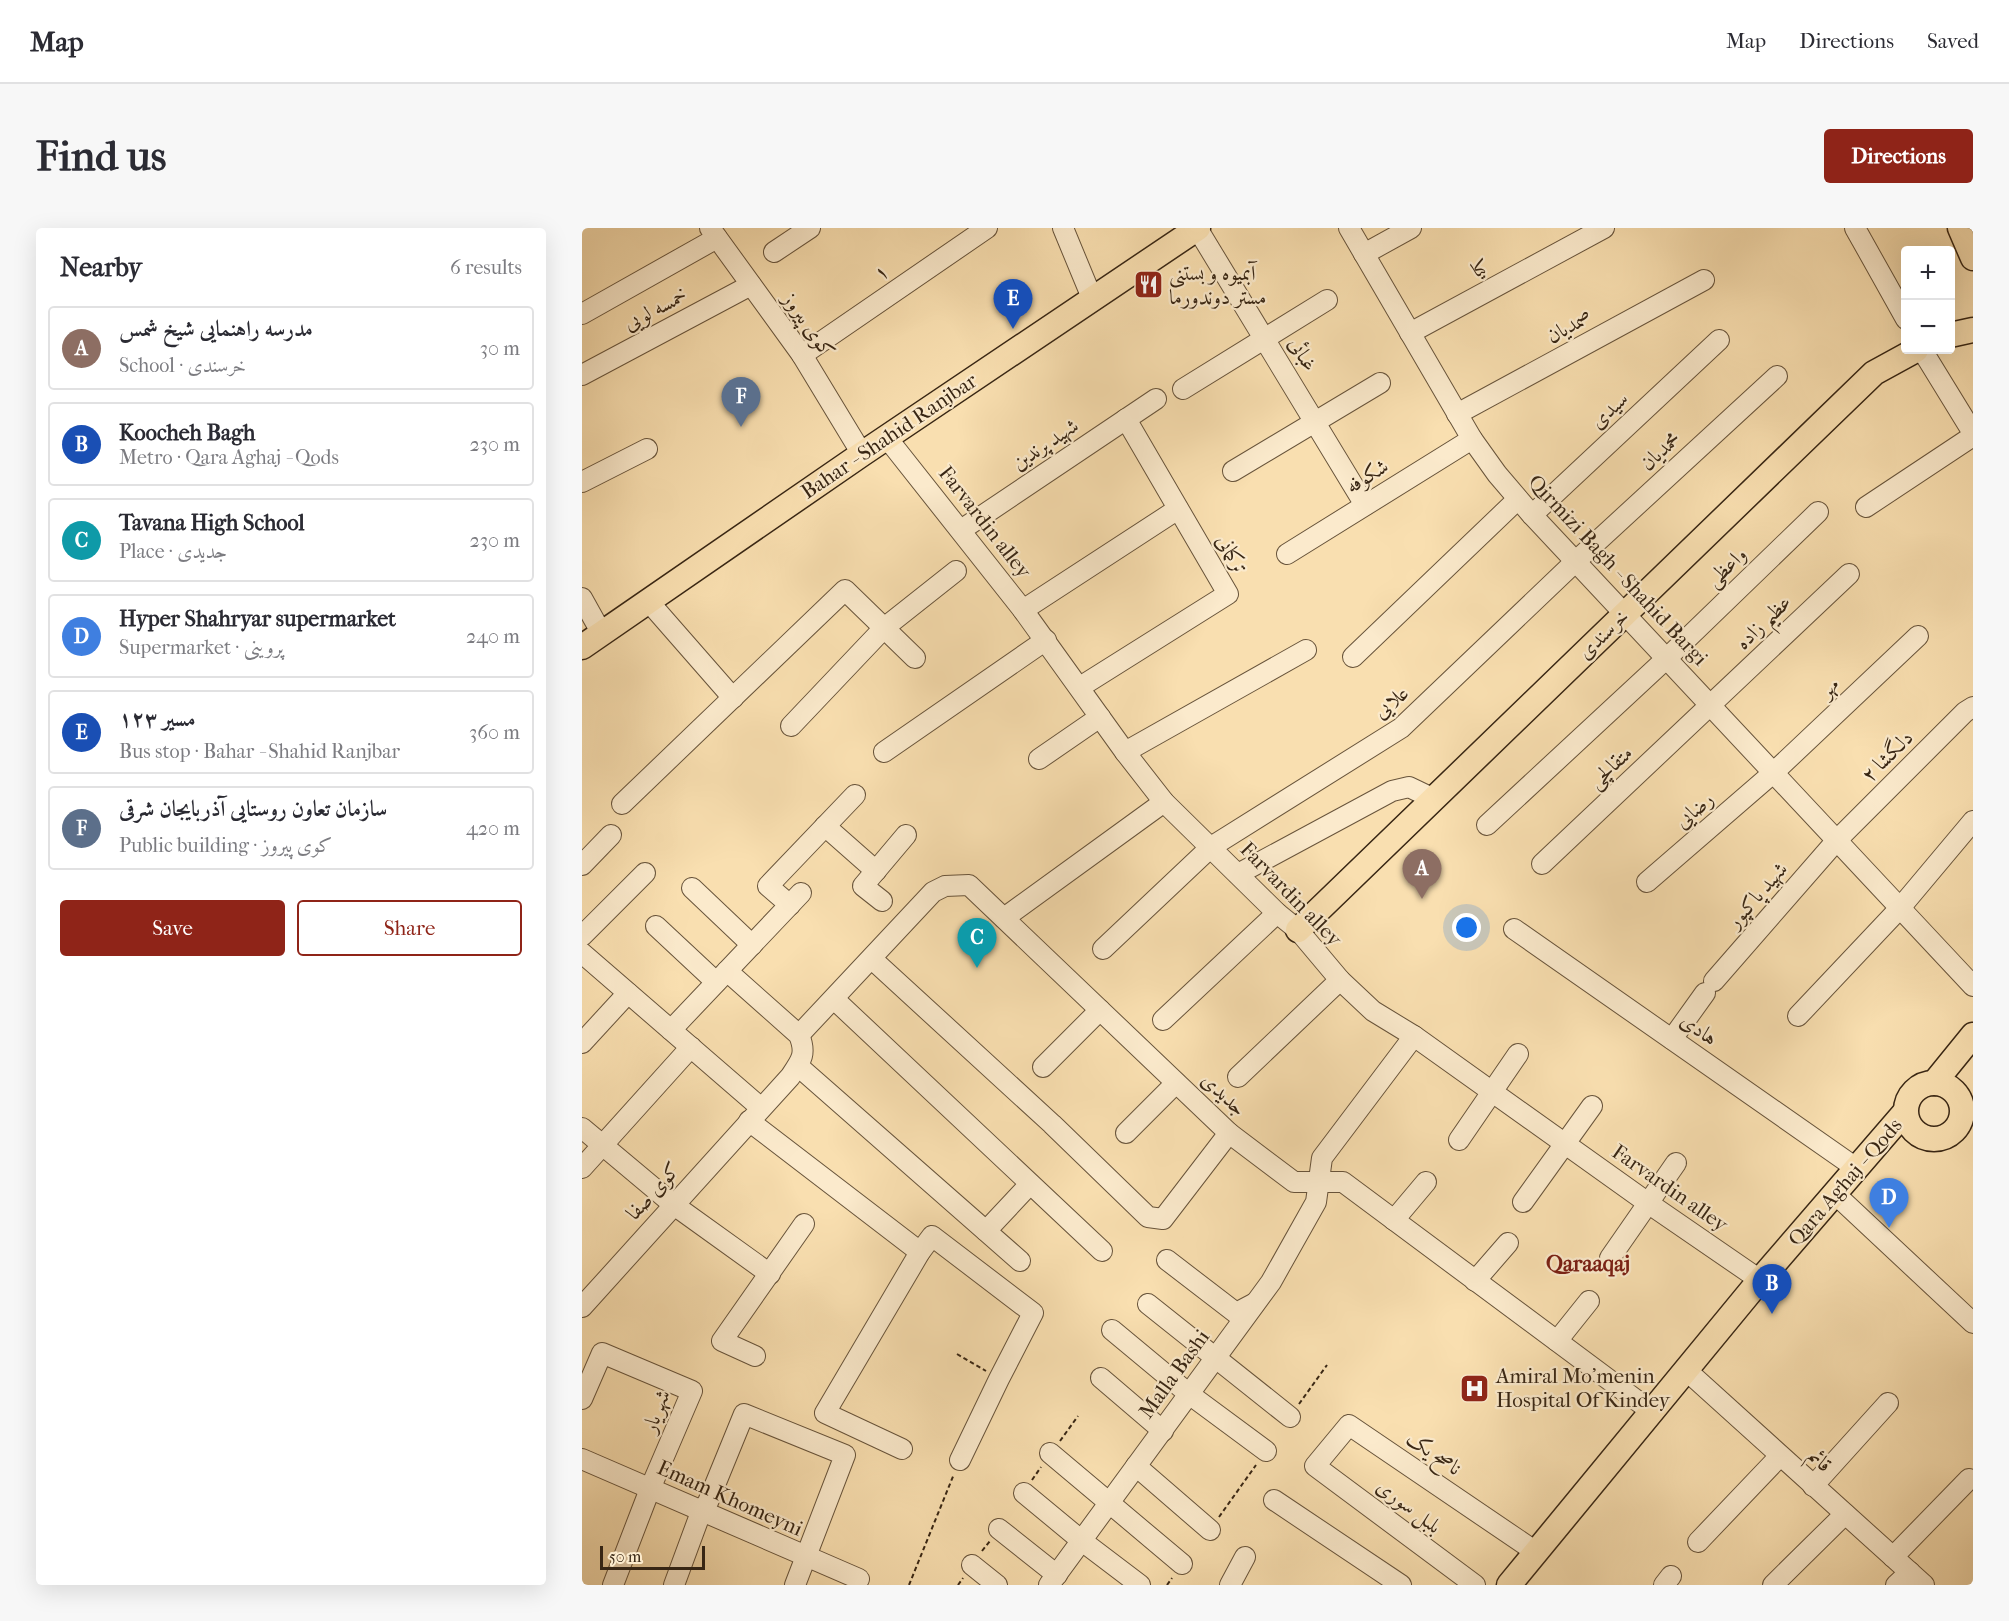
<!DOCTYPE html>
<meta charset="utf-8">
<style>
body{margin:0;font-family:"IM FELL French Canon",Amiri,serif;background:#f7f7f7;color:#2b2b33}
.controls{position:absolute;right:18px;top:18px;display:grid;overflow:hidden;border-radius:6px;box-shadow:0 6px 24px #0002}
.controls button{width:54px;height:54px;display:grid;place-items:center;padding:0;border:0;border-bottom:2px solid #e1e1e2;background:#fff;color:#2b2b33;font:30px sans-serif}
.scale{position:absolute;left:18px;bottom:15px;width:105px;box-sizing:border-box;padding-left:6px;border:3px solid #382614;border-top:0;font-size:16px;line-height:21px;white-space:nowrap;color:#382614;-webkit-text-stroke:4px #fbeacc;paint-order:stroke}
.you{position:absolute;left:885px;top:700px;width:21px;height:21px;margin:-15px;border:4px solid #fff;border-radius:50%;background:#1a73e8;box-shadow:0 0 0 9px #1a73e833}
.badge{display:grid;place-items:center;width:39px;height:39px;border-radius:50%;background:#8f2418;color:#fff;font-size:20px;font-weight:700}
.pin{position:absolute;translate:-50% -50px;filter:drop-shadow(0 2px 3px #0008)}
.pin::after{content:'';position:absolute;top:32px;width:21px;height:18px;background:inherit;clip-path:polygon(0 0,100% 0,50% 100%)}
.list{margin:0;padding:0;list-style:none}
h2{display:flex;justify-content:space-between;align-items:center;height:78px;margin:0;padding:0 24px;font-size:26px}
h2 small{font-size:20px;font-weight:400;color:#7c7c81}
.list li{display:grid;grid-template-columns:39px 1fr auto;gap:18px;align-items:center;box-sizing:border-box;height:84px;margin:0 12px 12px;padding:0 12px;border:2px solid #e1e1e2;border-radius:6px}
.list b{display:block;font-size:22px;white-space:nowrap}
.list p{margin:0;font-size:20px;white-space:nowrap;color:#7c7c81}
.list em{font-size:20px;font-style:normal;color:#7c7c81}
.actions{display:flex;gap:12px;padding:18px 24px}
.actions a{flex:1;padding:14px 0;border:2px solid #8f2418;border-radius:6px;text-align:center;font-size:21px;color:#8f2418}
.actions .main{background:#8f2418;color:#fff}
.map{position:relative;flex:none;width:1391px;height:1357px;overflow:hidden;border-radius:6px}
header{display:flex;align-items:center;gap:36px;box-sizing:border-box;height:84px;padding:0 30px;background:#fff;border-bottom:2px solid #e1e1e2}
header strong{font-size:28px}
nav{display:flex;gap:33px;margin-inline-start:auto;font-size:21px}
.intro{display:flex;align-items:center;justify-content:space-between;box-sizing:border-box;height:144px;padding:0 36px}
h1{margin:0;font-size:42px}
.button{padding:15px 27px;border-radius:6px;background:#8f2418;color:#fff;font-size:21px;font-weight:700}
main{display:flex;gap:36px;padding:0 36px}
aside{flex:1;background:#fff;border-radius:6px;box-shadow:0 6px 24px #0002}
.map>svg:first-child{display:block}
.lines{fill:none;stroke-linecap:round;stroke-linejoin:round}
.minor-casing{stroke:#68543b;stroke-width:22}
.major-casing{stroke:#382614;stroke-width:27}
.path{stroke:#382614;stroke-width:2;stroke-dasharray:4.5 3;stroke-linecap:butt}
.minor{stroke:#fbeacc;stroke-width:20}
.major{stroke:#f9dfb0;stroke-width:24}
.labels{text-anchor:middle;stroke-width:4.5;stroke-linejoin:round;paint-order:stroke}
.street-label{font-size:21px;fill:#382614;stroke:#fbeacc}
.poi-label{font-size:21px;fill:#382614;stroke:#fbeacc;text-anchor:start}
.neighbourhood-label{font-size:22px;font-weight:bold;fill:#7a1f14;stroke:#fbeacc}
</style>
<header>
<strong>Map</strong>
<nav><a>Map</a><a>Directions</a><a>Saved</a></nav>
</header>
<div class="intro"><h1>Find us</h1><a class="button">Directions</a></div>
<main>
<aside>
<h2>Nearby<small>6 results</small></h2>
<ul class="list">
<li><span class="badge" style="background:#8d6e63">A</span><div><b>مدرسه راهنمایی شیخ شمس</b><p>School · خرسندی</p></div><em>30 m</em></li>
<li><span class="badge" style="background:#1a4fb4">B</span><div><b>Koocheh Bagh</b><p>Metro · Qara Aghaj - Qods</p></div><em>230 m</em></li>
<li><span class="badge" style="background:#0f9aa8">C</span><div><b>Tavana High School</b><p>Place · جدیدی</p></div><em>230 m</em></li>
<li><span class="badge" style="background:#3f7fe0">D</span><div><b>Hyper Shahryar supermarket</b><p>Supermarket · پروینی</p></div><em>240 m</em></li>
<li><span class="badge" style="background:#1a4fb4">E</span><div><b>مسیر ۱۲۳</b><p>Bus stop · Bahar - Shahid Ranjbar</p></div><em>360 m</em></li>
<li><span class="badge" style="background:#5c6f8a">F</span><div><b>سازمان تعاون روستایی آذربایجان شرقی</b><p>Public building · کوی پیروز</p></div><em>420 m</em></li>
</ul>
<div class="actions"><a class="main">Save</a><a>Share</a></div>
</aside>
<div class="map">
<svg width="1391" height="1357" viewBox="0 0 1391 1357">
<rect width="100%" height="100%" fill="#f9dfb0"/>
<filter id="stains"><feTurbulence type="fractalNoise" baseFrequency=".00333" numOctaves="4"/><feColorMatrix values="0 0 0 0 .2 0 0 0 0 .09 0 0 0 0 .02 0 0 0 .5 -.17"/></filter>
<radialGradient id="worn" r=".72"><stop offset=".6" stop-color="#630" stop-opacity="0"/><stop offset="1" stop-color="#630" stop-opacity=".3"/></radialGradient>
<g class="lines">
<defs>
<g id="minor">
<polyline points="128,0 220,127 280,226"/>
<polyline points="481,0 510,70"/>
<polyline points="615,0 783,277"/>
<polyline points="767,0 890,211 915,246 950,287 1391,758"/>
<polyline points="1273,0 1324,91"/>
<polyline points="192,24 228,0"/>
<polyline points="782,26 829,0"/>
<polyline points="0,86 135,10"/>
<polyline points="828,105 1022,0"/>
<polyline points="1340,122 1391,205"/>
<polyline points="220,127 405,0"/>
<polyline points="0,147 169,57"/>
<polyline points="601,161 745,72"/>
<polyline points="875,186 1122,52"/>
<polyline points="305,210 441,382 543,524 582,574 695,685 716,702 758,752 791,783 832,808 1066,975 1178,1052"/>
<polyline points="651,243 798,155"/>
<polyline points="0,254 65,221"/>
<polyline points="1284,279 1391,208"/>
<polyline points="950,287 1137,112"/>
<polyline points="379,302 574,171"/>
<polyline points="705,326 890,211"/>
<polyline points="0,370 20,406"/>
<polyline points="67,374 151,470"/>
<polyline points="441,382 596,281"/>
<polyline points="771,429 936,271"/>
<polyline points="498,459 646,366 544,191"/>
<polyline points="209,498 302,400 374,343"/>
<polyline points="302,524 464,412"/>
<polyline points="543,524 724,422"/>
<polyline points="457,531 518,489"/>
<polyline points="40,576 263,362 333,430"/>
<polyline points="905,597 1085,430 1236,284"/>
<polyline points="243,598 294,643"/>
<polyline points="960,636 1267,346"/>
<polyline points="0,637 29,607"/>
<polyline points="656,646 810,563 827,559 852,571"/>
<polyline points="1065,654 1191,545 1336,408"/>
<polyline points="110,660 170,717"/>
<polyline points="300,673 281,658 324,607"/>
<polyline points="208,677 186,658 273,567"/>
<polyline points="422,690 582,574"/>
<polyline points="74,698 134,754"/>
<polyline points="932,701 1274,940"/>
<polyline points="0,708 63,645"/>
<polyline points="521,721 629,619 819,500 994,333 1195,148"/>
<polyline points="0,725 179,880"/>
<polyline points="290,731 470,896 566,989 581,991 647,905"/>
<polyline points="1132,753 1255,612 1383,484 1391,479"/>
<polyline points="252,771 520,1023"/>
<polyline points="1216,788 1318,680 1391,593"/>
<polyline points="581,792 695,685"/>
<polyline points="89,802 219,665"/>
<polyline points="217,807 351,664 363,658 387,657 647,905 712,954 761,954 1069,1183"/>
<polyline points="1090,811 1123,765"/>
<polyline points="0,815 46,765"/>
<polyline points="216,838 438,1033"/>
<polyline points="461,839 518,782"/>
<polyline points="656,849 758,752"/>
<polyline points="167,893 338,1024"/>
<polyline points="0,900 92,977 188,1046"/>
<polyline points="544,905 594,855"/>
<polyline points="877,912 936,826"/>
<polyline points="0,940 109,819"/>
<polyline points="1252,965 1391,1095"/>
<polyline points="941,974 1010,878"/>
<polyline points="812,992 844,954"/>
<polyline points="404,1003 448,956"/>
<polyline points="1028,1030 1094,935"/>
<polyline points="585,1032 654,1085 673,1075"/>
<polyline points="893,1053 926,1015"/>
<polyline points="566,1076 708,1189"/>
<path d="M0,1079L208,849C219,833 225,826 217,807L145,743"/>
<polyline points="530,1102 607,1166 684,1223"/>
<polyline points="975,1113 1007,1073"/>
<polyline points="173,1128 140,1113 222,996"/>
<polyline points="1104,1142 1342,1357"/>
<polyline points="519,1150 581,1203"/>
<polyline points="0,1171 20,1125 110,1163 68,1261 31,1357"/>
<polyline points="320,1221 243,1185 338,1024 350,1008 451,1085 417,1151 378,1232"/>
<polyline points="468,1225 600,1336"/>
<polyline points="0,1231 277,1351"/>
<polyline points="554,1238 628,1302"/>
<polyline points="1231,1258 1306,1175"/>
<polyline points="442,1265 500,1313 558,1357"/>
<polyline points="692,1272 819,1357"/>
<polyline points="417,1301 475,1347"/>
<polyline points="1116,1314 1198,1228"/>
<polyline points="1311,1329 1387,1251"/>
<polyline points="390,1337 415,1357"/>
<polyline points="92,1357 119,1284 126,1274 162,1186 263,1227 213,1357"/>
<polyline points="467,1357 689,1054 734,974 740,930 832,808"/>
<polyline points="648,1357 663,1329"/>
<polyline points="893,1357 733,1238 767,1197 954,1324"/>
<polyline points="1082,1357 1089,1348"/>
<polyline points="1191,1357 1263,1286"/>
<polyline points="1314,1357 1328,1344"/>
</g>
<g id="major">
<polyline points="1378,0 1391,30"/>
<polyline points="1368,107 1391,102"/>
<polyline points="0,419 280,226 616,0"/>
<polyline points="716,702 1292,145 1334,122"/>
<polyline points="1352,855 1391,807"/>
<circle cx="1352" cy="883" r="28"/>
<polyline points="927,1357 1178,1052 1323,884"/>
</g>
</defs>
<!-- minor casing -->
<use href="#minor" class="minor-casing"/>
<!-- major casing -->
<use href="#major" class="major-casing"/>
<!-- path -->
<g class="path">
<polyline points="375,1126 404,1143"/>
<polyline points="717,1176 745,1137"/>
<polyline points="478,1213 496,1188"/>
<polyline points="450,1252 459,1239"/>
<polyline points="637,1289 674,1237"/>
<polyline points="400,1323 408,1313"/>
<polyline points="327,1357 372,1246"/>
<polyline points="376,1357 381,1350"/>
<polyline points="585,1357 590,1350"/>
</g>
<!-- minor -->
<use href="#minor" class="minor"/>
<!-- major -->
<use href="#major" class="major"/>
</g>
<!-- icons -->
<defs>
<symbol id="restaurant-square" viewBox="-11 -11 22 22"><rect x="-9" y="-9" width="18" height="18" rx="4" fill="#8f2418" stroke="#fbeacc"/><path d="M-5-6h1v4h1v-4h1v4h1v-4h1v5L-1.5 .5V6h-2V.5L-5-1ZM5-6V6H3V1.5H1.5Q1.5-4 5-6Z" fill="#fff"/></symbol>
<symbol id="hospital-square" viewBox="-11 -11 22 22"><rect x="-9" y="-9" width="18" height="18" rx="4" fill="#8f2418" stroke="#fbeacc"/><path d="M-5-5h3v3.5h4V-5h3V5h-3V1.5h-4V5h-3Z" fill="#fff"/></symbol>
</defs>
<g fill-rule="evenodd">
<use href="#restaurant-square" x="550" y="40" width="33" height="33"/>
<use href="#hospital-square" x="876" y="1144" width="33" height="33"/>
</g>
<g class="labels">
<!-- street labels -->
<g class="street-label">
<text transform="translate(898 40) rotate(-28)" y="7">کیا</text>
<text transform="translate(299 44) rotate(-35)" y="7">۱</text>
<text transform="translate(73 81) rotate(-28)" y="7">خمسه لویی</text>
<text transform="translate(227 97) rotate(55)" y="7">کوی پیروز</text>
<text transform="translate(987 98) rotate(-29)" y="7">صمدیان</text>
<text transform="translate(721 126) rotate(59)" y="7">غبائی</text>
<text transform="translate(1027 182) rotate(-43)" y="7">سیدی</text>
<text transform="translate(307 208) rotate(-34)" y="7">Bahar - Shahid Ranjbar</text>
<text transform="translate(463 216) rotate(-34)" y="7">شهید پرندین</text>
<text transform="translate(1078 223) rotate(-43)" y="7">محمدیان</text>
<text transform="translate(785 248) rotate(-32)" y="7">شکوفه</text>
<text transform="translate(403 294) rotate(52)" y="7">Farvardin alley</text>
<text transform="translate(650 326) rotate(60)" y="7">ترکمانی</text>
<text transform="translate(1144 339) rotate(-44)" y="7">واعظی</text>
<text transform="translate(1036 342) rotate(47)" y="7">Qirmizi Bagh - Shahid Bargi</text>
<text transform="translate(1181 394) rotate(-44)" y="7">عظیم زاده</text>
<text transform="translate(1021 406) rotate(-44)" y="7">خرسندی</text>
<text transform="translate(1247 459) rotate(-43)" y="7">مهر</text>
<text transform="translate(809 474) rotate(-39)" y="7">علایی</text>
<text transform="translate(1305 528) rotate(-45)" y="7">دلگشا ۲</text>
<text transform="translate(1028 539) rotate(-43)" y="7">متقالچی</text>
<text transform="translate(1112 582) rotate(-41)" y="7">رضایی</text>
<text transform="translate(709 666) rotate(46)" y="7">Farvardin alley</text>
<text transform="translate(1175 667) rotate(-49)" y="7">شهید پاکپور</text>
<text transform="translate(1117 801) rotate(35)" y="7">هادی</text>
<text transform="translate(642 866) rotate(43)" y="7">جدیدی</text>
<text transform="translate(1263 954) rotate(-49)" y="7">Qara Aghaj - Qods</text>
<text transform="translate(1088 960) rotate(35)" y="7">Farvardin alley</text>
<text transform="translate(71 963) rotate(-48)" y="7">کوی صفا</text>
<text transform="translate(592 1146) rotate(-54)" y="7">Malla Bashi</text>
<text transform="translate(74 1183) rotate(-69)" y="7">شهریار</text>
<text transform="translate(852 1225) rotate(34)" y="7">ناصح یک</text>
<text transform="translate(1238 1232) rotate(42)" y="7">قائم</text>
<text transform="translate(148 1270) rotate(24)" y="7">Emam Khomeyni</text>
<text transform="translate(827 1278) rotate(37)" y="7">بلبل سوری</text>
</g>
<!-- poi labels -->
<g class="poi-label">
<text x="587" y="52">آبمیوه و بستنی<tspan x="587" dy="24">مستر دوندورما</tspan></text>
<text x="914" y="1155">Amiral Mo'menin<tspan x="914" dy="24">Hospital Of Kindey</tspan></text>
</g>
<!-- neighbourhood labels -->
<g class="neighbourhood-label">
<text x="1006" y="1043">Qaraaqaj</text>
</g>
</g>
<rect width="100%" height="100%" filter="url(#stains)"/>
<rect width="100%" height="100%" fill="url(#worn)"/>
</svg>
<div class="controls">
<button>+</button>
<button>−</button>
</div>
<div class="scale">50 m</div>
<div class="you"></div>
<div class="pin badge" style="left:840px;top:671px;background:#8d6e63">A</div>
<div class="pin badge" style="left:1190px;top:1086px;background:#1a4fb4">B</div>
<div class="pin badge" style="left:395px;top:740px;background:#0f9aa8">C</div>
<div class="pin badge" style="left:1307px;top:1000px;background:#3f7fe0">D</div>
<div class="pin badge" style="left:431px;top:101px;background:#1a4fb4">E</div>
<div class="pin badge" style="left:159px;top:199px;background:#5c6f8a">F</div>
</div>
</main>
